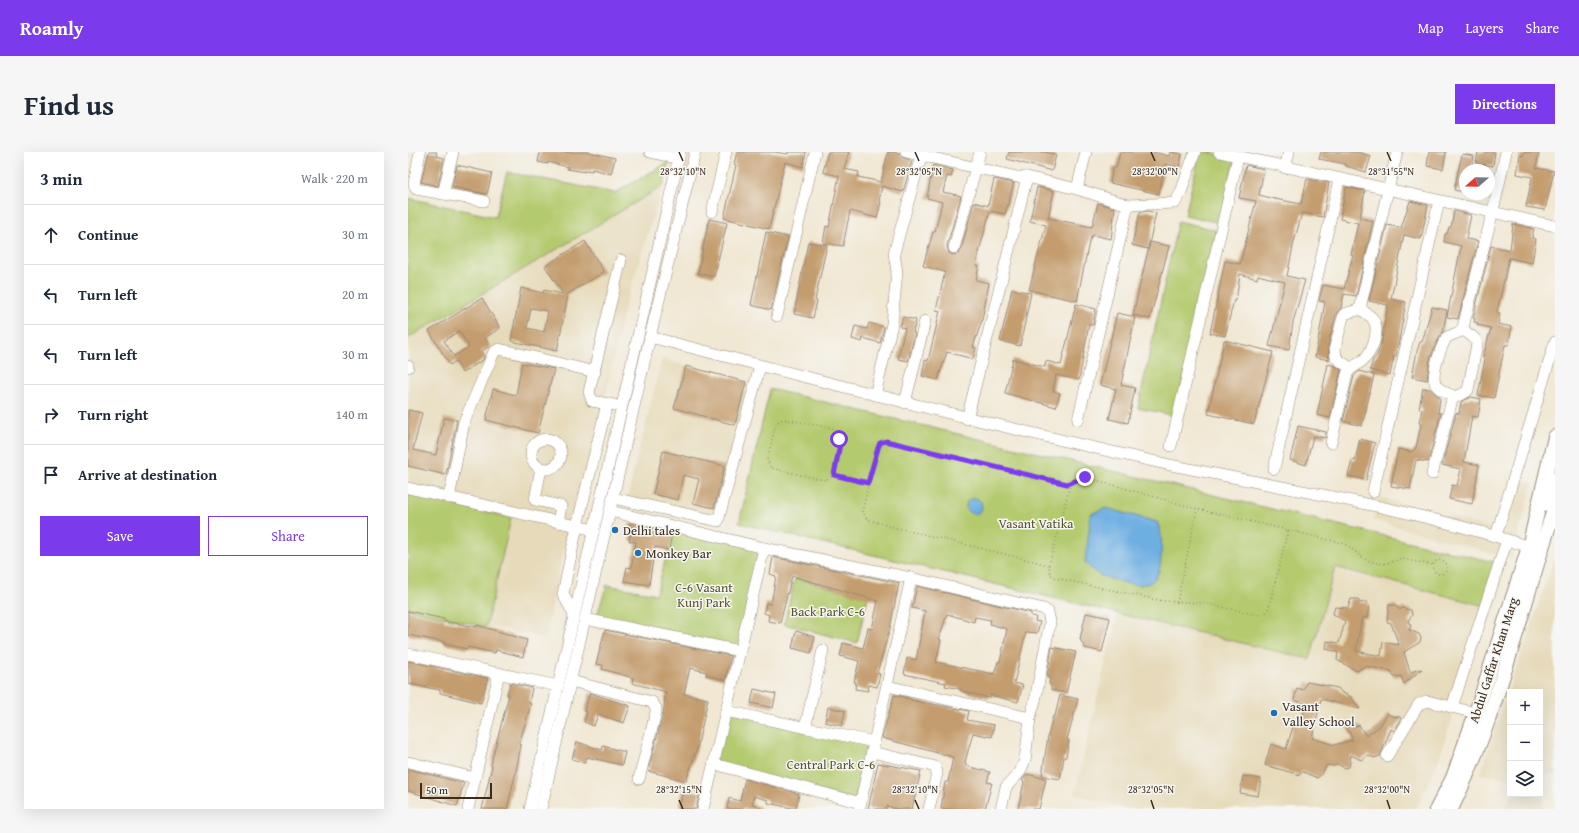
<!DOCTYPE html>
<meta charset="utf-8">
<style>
body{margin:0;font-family:"Gentium Book Plus",serif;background:#f6f6f7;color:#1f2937}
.controls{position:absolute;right:12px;bottom:12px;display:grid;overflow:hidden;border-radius:0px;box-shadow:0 4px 16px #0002}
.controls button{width:36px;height:36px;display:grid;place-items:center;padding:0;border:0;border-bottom:1px solid #e0e1e3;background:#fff;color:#1f2937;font:20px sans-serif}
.compass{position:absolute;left:1051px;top:12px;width:36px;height:36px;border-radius:50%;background:#fff;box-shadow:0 4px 16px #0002;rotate:250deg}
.scale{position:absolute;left:12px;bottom:10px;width:72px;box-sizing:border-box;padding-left:4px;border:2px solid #3b2a1e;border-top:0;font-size:11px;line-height:14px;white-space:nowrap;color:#3b2a1e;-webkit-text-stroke:3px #f6f6f2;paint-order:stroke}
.stop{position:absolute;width:12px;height:12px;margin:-9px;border:3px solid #7c3aed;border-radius:50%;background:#fff}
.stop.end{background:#7c3aed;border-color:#fff;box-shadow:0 1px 4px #0008}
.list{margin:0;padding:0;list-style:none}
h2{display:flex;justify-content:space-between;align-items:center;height:52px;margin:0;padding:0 16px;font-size:17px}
h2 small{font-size:13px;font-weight:400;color:#747a83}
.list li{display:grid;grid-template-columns:26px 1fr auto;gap:12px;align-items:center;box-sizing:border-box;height:60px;padding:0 16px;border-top:1px solid #e0e1e3}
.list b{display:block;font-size:15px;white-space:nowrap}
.list em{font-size:13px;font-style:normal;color:#747a83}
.actions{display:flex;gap:8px;padding:12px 16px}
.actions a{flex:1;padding:9px 0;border:1px solid #7c3aed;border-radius:0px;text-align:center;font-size:14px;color:#7c3aed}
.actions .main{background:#7c3aed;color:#fff}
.icon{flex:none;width:22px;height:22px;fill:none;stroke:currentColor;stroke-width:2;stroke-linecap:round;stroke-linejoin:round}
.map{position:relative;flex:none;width:1147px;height:657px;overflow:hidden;border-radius:0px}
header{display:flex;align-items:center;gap:24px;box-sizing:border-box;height:56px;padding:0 20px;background:#7c3aed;color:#fff}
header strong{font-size:19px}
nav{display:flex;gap:22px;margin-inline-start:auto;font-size:14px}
.intro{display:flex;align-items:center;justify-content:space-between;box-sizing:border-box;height:96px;padding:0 24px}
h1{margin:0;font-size:28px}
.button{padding:10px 18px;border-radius:0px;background:#7c3aed;color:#fff;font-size:14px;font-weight:700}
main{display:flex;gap:24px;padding:0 24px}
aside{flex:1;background:#fff;border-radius:0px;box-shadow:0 4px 16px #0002}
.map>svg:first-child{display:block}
.built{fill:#e6daba}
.green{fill:#b4ca6e;stroke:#787a46}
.water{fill:#6eafe2;stroke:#546c80}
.building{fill:#c49d6e;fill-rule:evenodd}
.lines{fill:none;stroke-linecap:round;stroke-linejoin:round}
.minor-casing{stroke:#968979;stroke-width:12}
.major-casing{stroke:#968979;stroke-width:16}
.path{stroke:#968979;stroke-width:1.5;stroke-dasharray:1 3;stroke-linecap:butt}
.minor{stroke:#fff;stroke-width:11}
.major{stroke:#fff;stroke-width:14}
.route{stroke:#7c3aed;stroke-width:5}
.ticks{fill:none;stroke:#3b2a1e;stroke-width:1.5}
.poi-dot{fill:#1f6fb2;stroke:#f6f6f2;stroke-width:1.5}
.labels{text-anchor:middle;stroke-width:3;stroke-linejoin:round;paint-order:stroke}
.park-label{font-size:13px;fill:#595232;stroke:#f6f6f2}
.poi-label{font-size:13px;fill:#3b2a1e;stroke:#f6f6f2;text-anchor:start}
.street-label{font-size:13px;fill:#3b2a1e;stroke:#f6f6f2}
.ticks-label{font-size:10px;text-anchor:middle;fill:#3b2a1e;stroke:#f6f6f2;stroke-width:3;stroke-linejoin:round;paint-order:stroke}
</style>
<header>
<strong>Roamly</strong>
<nav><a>Map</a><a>Layers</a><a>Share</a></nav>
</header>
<div class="intro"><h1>Find us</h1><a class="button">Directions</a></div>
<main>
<aside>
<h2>3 min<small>Walk · 220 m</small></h2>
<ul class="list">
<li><svg class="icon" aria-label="ahead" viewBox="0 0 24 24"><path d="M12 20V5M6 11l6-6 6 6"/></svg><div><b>Continue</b></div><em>30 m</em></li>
<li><svg class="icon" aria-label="left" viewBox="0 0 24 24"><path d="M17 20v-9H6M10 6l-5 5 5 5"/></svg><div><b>Turn left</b></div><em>20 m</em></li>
<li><svg class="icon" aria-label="left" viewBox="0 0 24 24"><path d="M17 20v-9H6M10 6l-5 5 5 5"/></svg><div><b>Turn left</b></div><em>30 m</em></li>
<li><svg class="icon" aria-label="right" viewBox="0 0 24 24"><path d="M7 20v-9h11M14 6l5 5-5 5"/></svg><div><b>Turn right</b></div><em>140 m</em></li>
<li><svg class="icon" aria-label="arrive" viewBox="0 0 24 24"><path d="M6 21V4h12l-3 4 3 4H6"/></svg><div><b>Arrive at destination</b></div></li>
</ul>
<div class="actions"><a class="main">Save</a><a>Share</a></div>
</aside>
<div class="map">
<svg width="1147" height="657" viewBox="0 0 1147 657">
<rect width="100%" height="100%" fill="#f6f6f2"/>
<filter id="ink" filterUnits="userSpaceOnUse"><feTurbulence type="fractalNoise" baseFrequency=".025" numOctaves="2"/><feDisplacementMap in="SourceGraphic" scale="8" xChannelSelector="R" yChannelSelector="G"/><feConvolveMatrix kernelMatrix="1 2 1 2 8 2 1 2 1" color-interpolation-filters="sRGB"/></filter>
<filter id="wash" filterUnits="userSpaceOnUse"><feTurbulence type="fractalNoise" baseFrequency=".012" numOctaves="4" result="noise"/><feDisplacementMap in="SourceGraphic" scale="16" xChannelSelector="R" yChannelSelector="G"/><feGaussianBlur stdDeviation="0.9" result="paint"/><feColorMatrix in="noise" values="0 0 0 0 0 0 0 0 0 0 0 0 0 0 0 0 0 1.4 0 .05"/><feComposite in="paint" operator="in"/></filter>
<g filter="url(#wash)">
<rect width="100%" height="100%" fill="#f1e8d4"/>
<!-- built -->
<g class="built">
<polygon points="255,34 215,160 195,259 152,415 137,486 0,458 0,186"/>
<polygon points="254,207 342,230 307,369 219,346"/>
<polygon points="1111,328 1125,331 1104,407 965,368 972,345 1096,380"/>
<polygon points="1147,405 1147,621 1136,624 1135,657 1095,657 1105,642 1132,642 1132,540 1102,540 1102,626 1072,622"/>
<polygon points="927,415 1081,455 1028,615 1008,657 719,657 667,642 709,461 902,507"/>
</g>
<!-- green -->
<g class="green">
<polygon points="792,0 801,0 827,6 812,71 777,63"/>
<polygon points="261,10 255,34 0,186 0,46 87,65 99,20 207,41"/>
<polygon points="770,69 808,78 768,264 730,256"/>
<polygon points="362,237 1094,412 1081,455 927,415 902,507 867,499 331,371"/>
<polygon points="0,342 103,366 78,475 0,457"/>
<polygon points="266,375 352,395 332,499 187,469 199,433 248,442"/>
<polygon points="387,426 460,445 449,491 376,472"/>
<polygon points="318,559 460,590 447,648 306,612"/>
</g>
<!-- water -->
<g class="water">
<circle cx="566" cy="354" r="8"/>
<path d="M698,356L749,370C754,381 754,390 753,403C753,434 737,437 710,429C693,424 689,424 677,410L683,362Z"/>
</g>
<g id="blocks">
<!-- building -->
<g class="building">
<polygon points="21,0 29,0 28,4 36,6 30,34 13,30"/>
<polygon points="132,0 181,0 207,6 203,22 184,17 184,19 177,18 177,20 159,17 160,15 140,10 140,12 130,10"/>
<polygon points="329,0 366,0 380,2 380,0 398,0 395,15 377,10 361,77 316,66 328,13 326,12"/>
<polygon points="420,0 441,0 436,17 451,20 450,25 473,30 480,0 491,1 494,5 504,9 495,40 474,34 471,49 473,49 469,66 442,59 435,94 415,91 418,74 421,75 431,24 415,20"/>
<polygon points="601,0 637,0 648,3 644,19 599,7"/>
<polygon points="712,0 745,0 761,4 762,0 774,2 771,15 757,12 751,42 702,31 705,15 708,16"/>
<polygon points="913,0 949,0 963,4 958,20 938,14 938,12 911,7"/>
<polygon points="1021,0 1038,0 1035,17 1019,14"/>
<polygon points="1070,0 1087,0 1085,14 1068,11"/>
<polygon points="1116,0 1131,0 1128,16 1146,19 1137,58 1118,55 1124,25 1109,22 1112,3 1115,4"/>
<polygon points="1054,2 1066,4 1063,18 1057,18 1057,40 1046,38"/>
<polygon points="49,13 84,21 79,42 44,35"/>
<polygon points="525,13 545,18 543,25 539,24 535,40 553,44 539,94 541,101 545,103 551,101 553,98 566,50 580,54 586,27 606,31 597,62 582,59 572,96 568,114 571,114 568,128 581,131 574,168 565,195 568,196 565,207 539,200 530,228 514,224 517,208 520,209 532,159 528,158 537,120 515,114 525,80 527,80 534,50 519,46"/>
<polygon points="838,13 856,17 851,43 867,47 893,52 899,27 921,31 915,65 894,61 886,90 879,124 897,128 885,170 881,198 861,194 877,130 850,123 849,127 832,122 828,148 826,148 817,184 802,181 817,109 832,112 848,49 831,46"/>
<polygon points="629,35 646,39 640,66 684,75 690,51 707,56 703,87 684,83 681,90 669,149 621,138 638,73 622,69"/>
<polygon points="938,35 957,39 952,66 965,69 948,144 936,142 933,156 929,160 920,193 921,208 907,205 917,150 911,149 915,133 936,137 945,103 943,103 950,71 932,67"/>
<polygon points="1002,49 1020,53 1013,87 996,83 983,147 998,150 988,205 986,204 982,223 962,218 965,208 969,203 973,192 980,153 961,149 979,73 993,76"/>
<polygon points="740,59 748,61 740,97 724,93 732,60"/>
<polygon points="1046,59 1063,63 1058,87 1070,89 1050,167 1039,165 1053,94 1036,90 1037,82 1039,82 1041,75 1043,75"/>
<polygon points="301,67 319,71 306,125 290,121"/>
<polygon points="1105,72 1126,77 1124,86 1128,87 1124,111 1101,106 1089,160 1092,161 1090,172 1104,175 1100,193 1097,193 1086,246 1070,243 1076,212 1077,206 1075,205 1083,176 1069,173 1070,171 1066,170 1067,167 1065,166 1083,94 1102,98"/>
<polygon points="358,80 380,85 363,158 343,153"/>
<path d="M177,89L196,120L158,143H160L149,199L103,189L113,136L135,141L136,138L155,142L137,114ZM123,156L140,159L136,180L119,176Z"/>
<polygon points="400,90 419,93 407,148 409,149 405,166 386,162"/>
<polygon points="742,90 761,94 742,167 725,163"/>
<polygon points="604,137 623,141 612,194 592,189"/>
<path d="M74,146L92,176L77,186L82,194L73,199L76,205L75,208L54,221L48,209L42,213L21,179ZM51,179L61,195L46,204L36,189Z"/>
<polygon points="668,152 688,157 685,173 681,172 671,228 648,223 645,239 652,241 648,255 597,241 605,207 637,215 638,209 653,213"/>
<polygon points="1024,155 1039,158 1035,180 1028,192 1022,207 1019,228 1004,225 1009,199 1012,190 1014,190"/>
<polygon points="709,161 727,165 713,233 727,236 720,271 701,267 708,237 692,233"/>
<polygon points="495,165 508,168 505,181 507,181 500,209 490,207 497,176 492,175"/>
<polygon points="461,171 476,175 472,191 455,186 454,190 444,187 447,174 459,177"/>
<polygon points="816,188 865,200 846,272 800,262"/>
<polygon points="114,211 146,217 130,281 78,268 85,237 108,243"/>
<polygon points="920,212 927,214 933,218 922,266 909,263"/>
<polygon points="278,214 338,230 327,273 266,256"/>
<polygon points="951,219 966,223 954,274 935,269 946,224"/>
<polygon points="1015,236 1022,237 1032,246 1030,261 1033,261 1020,310 1008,308 1002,337 983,334 990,297 1004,300 1008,296 1013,272 1011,271 1014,257 1011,256"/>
<polygon points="1063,245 1073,247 1070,265 1064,264 1056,310 1071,313 1064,352 1041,347 1044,333 1049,334 1053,317 1034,313 1048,261 1051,262 1053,250"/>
<polygon points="0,258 14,261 5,298 28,303 36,266 49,268 38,323 0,314"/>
<polygon points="890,274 918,280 917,286 905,284 898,313 882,308"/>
<polygon points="952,287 967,291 958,328 940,324 944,308 947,309"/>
<polygon points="255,299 317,314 306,356 285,351 291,327 275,323 270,348 245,342"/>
<polygon points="222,371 264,381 261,398 247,395 241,433 216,429 219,415 223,416 228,390 221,389 224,376 221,375"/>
<polygon points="365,405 491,431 482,476 469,521 472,522 469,535 461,533 460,539 447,537 448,530 446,530 451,509 432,504 435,491 455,496 460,476 464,477 470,449 384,424 372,471 360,469 361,463 356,461 358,451 363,452 368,424 362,422"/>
<path d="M509,434L623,461V464L628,465L627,469L632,470L629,481L618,480L606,531L615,533L610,550L582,543V546L553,539V537L537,534L538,531L496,522L499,506L508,508L517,459L504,456ZM539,462L566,470L567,465L583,468L582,472L599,477L592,510H590L586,522L528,510L533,488L531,487Z"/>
<polygon points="943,447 950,447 952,451 959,450 961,454 959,466 954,465 948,499 973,504 975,490 991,493 983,471 979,470 981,453 987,453 992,458 994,456 1003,458 1004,463 1000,469 1003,474 1001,478 1011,482 1013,486 1012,490 996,500 1002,520 1014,517 996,532 993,524 986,525 983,519 957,514 949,519 929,508 930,500 918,497 919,489 931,491 937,469 925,462 927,455 940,456"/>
<polygon points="0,459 36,467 36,469 69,475 69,473 119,488 115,505 88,498 87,501 60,495 59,497 36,492 36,490 0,483"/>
<polygon points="678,461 702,466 694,500 677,496 672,487"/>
<polygon points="197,478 323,504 317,528 298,523 299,520 282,516 276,542 300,547 289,597 278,629 240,619 255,562 258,540 224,531 225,526 194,517 195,513 188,512"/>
<polygon points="388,479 407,485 403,501 384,496"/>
<polygon points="644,495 668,500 658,541 643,538 643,533 641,532 642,526 639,525"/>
<polygon points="0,509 80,526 73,551 32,541 32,538 0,532"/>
<polygon points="899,530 930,536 933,540 943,545 952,557 913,547 904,586 926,593 945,588 938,574 946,575 951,573 958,584 972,574 980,561 983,564 992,565 993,568 986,579 983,577 972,604 966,606 960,603 953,608 943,603 941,615 937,616 929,612 926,614 919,613 913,623 909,626 893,619 892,623 857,613 863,592 878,597 886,572 892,574 898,552 886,548 889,536 895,538"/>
<polygon points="102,531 124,536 121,551 123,552 111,592 113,593 108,619 99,657 74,657 84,614 83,614 85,603 101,543 99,543"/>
<polygon points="346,537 368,542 365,556 343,551"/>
<polygon points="182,541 222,554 216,571 190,562 186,574 176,570 179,560 176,559"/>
<polygon points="486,543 503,547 503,548 561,559 559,568 586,573 584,585 565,581 557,610 558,611 558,614 582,620 579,630 584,631 577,657 533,657 537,630 540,630 545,605 474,586"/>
<polygon points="652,543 670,547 659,588 661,588 658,605 656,605 652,627 634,624 640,584 645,564 647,564"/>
<polygon points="420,555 437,559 434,574 417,570"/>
<polygon points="169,590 194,598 195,594 217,600 214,613 179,605 177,611 164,607"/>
<polygon points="470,611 513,619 504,657 488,657 479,654 479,657 460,657"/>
<polygon points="0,617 56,631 49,654 0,639"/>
<polygon points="619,622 638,627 631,657 610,657 616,630 614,628"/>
<polygon points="835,624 853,627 850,644 832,641"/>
<polygon points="337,627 391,642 388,657 360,651 360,648 346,644 344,652 352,655 352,657 319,657 321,646 332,649"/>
<polygon points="275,637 292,640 288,657 271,657"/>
</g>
</g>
</g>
<g filter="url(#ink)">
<use href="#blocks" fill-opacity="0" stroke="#968979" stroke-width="1"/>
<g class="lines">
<defs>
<g id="minor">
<polyline points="12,0 6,32 8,37 76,49"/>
<polyline points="242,0 271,7"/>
<polyline points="498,0 609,25 619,25 669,37 720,53 767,51 773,40 787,0"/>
<polyline points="811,0 1147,74"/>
<polyline points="877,16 881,0"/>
<polyline points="669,37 678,0"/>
<polyline points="35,42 45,0"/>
<polyline points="304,60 318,0"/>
<polyline points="546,96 572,0"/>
<polyline points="369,164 407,0"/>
<path d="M242,185C414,229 585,274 758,312C878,337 1005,356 1121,395"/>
<polyline points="0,215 0,214"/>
<polyline points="942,216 928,206 927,195 936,162 953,157"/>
<polyline points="467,243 484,172 489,120 486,101 513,4"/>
<path d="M1047,245C1041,242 1032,239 1028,233C1022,224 1033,194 1039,185L1056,178"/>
<polyline points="497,251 517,169"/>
<polyline points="206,253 184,249 181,240 213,108"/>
<polyline points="559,267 619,25"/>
<polyline points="670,268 720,53"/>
<circle cx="138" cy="302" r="15"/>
<path d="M923,291L939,222C942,215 947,214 953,210C963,203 973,179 965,167C962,163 957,161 953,157V152L989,0"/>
<polyline points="763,294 830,5"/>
<polyline points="133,316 127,348 153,354 150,370"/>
<polyline points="866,317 931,28"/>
<path d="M1024,322L1044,248C1047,242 1056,244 1060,238L1069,192C1068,183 1057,183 1055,175L1085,59L1098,0"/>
<polyline points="0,336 186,378"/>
<polyline points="965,340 1031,49"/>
<polyline points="41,346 56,270 86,200 91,197 187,220"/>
<polyline points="205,346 310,369 352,214"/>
<polyline points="202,359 356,396 503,426 636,457 640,460 642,470 627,549 622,566 617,608 612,620 598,635 593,657"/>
<polyline points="1088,384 1147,190"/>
<polyline points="166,463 155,442 169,374 199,252"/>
<polyline points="177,467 332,499"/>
<polyline points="0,502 150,534"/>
<polyline points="163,529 244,550 248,556 248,560 231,627"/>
<polyline points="479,534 622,566"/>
<polyline points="1044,555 1099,388"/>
<polyline points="318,559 466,590"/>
<polyline points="397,576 415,498"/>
<polyline points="464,600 524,614 528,616 529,621 521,657"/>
<polyline points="979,604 1011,552 1019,549 1068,561"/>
<polyline points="0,610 67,626"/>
<polyline points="306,612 453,651"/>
<polyline points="60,657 91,521"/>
<polyline points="122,657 272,0"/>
<polyline points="133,657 242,185 287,0"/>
<polyline points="295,657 356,396"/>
<polyline points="451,657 503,426"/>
</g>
<g id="major">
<polyline points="1142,353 1142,347 1147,328"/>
<polyline points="1029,657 1045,626 1068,561 1121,395 1147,285"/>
<path d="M1043,657C1090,562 1113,456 1147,355"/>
</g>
</defs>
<!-- minor casing -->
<use href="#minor" class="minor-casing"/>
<!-- major casing -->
<use href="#major" class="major-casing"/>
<!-- path -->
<g class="path">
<polygon points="478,289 659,332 677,325 789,357 880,378 861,455 858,461 850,463 795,451 755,449 648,426 642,422 641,413 481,374 459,367 454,360 465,312 472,291"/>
<path d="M426,323C429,306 437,290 424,276L375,267L368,271L359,308L363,316L411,327L418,328L426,323L461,331"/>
<polyline points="880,378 938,392 956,407 964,410 975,412 994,407 1025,413"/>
<circle cx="1032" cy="415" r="7"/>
<polyline points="641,413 663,330"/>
<polyline points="769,451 789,357"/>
</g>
<!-- minor -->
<use href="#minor" class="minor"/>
<!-- major -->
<use href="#major" class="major"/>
</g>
</g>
<g class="lines" filter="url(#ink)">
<!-- route -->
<polyline class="route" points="431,287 432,292 426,323 460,331 470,296 472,291 478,289 659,332 677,325"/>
</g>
<!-- ticks -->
<path class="ticks" d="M271,0L275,9M507,0L511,9M743,0L747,9M979,0L983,9M271,648L275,657M507,648L511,657M743,648L746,657M979,648L982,657"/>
<!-- markers -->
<g class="poi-dot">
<circle cx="207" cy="378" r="4"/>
<circle cx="230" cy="401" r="4"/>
<circle cx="866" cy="561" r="4"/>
</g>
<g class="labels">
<!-- park labels -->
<g class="park-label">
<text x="628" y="376">Vasant Vatika</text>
<text x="296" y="440">C-6 Vasant<tspan x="296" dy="15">Kunj Park</tspan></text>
<text x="420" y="464">Back Park C-6</text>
<text x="423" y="617">Central Park C-6</text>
</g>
<!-- poi labels -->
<g class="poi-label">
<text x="215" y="383">Delhi tales</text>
<text x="238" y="406">Monkey Bar</text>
<text x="874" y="559">Vasant<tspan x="874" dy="15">Valley School</tspan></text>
</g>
<!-- street labels -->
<g class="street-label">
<text transform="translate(1085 508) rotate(-72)" y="5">Abdul Gaffar Khan Marg</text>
</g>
</g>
<g class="ticks-label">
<text x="275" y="23">28°32'10"N</text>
<text x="511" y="23">28°32'05"N</text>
<text x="747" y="23">28°32'00"N</text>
<text x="983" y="23">28°31'55"N</text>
<text x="271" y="641">28°32'15"N</text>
<text x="507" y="641">28°32'10"N</text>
<text x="743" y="641">28°32'05"N</text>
<text x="979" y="641">28°32'00"N</text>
</g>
</svg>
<div class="controls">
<button>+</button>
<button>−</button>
<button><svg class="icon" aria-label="layers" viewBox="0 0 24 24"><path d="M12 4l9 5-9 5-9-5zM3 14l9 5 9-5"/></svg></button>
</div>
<svg class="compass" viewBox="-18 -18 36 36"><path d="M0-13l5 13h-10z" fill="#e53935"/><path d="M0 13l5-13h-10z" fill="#747a83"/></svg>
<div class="scale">50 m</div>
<div class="stop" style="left:431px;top:287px"></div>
<div class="stop end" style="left:677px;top:325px"></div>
</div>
</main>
